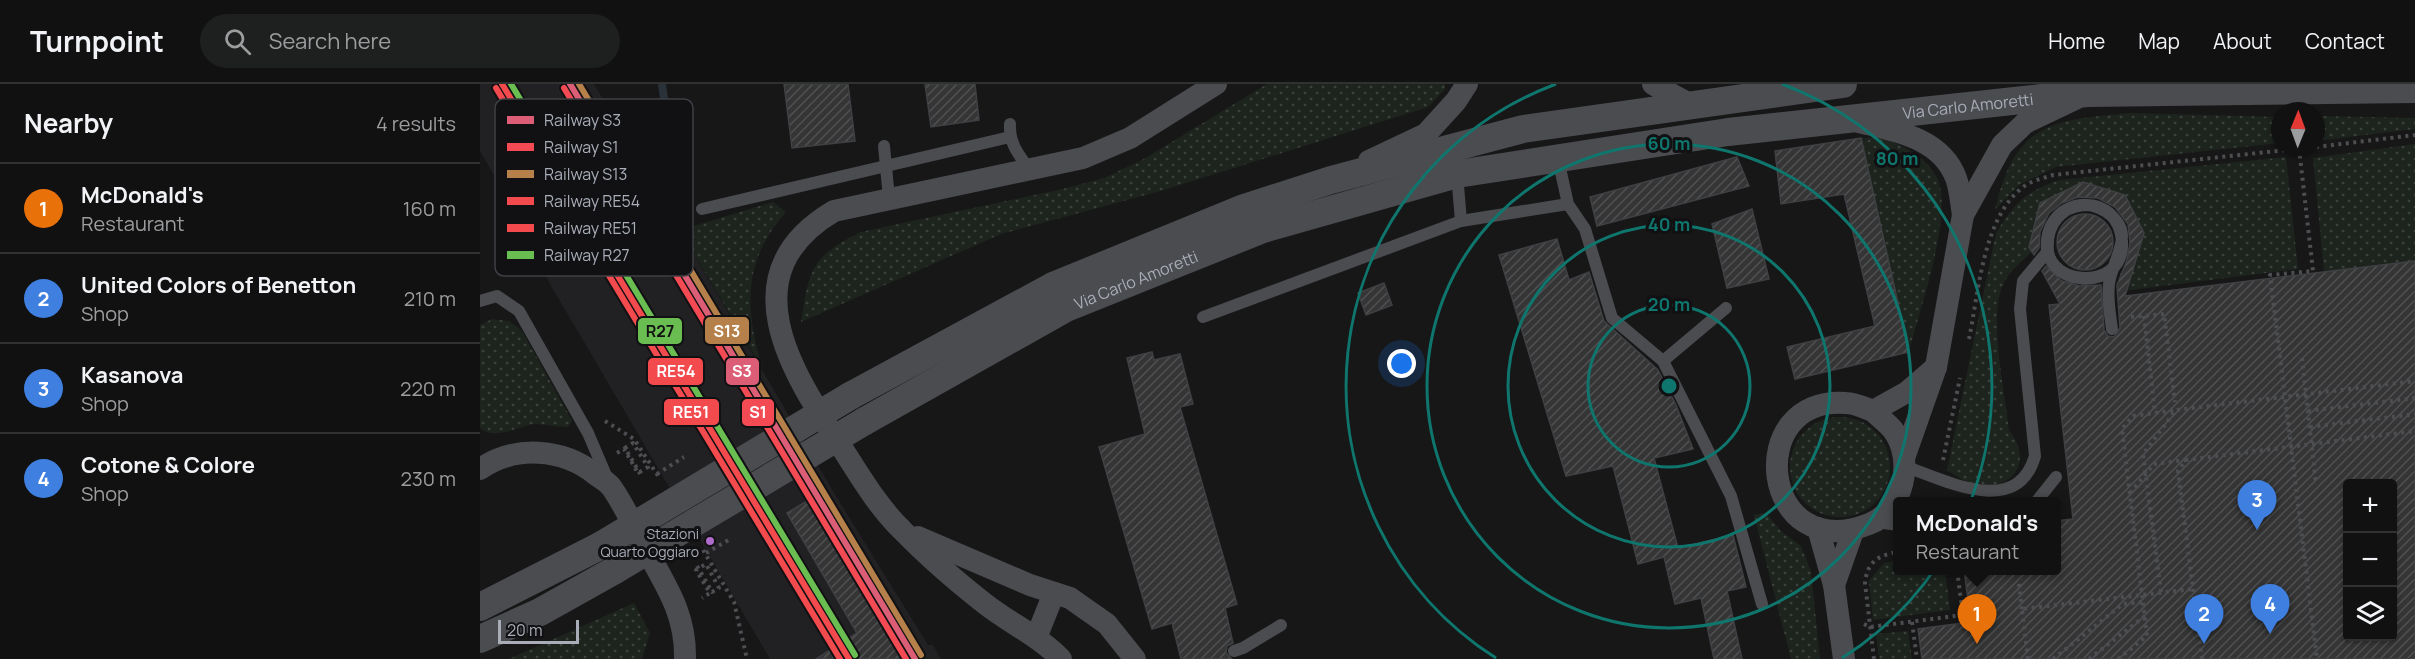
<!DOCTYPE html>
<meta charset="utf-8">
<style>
body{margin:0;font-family:Manrope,sans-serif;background:#1e1f1f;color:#f1f3f6}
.controls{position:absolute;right:18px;bottom:18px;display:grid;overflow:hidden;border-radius:6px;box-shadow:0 2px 4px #0004}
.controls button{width:54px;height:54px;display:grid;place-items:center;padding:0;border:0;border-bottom:2px solid #303131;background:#111;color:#f1f3f6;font:30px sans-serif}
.compass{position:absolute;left:1791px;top:18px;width:54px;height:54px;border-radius:50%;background:#111;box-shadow:0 2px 4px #0004;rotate:1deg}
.scale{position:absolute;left:18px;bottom:15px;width:81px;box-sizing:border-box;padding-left:6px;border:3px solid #a8adb8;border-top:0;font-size:16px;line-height:21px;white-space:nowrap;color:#a8adb8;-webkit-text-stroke:4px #111113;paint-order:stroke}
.you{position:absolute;left:922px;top:280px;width:21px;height:21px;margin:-15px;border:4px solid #fff;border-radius:50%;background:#1a73e8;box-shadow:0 0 0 9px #1a73e833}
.badge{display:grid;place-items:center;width:39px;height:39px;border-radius:50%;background:#db2777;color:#fff;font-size:20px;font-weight:700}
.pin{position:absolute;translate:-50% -50px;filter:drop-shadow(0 2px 3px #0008)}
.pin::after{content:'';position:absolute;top:32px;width:21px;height:18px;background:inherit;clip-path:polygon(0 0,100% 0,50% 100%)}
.popup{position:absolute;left:1413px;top:413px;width:168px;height:78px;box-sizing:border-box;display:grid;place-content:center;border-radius:6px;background:#111;filter:drop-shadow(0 2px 4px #0005);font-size:20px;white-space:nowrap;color:#9c9d9f}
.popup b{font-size:22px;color:#f1f3f6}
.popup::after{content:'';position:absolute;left:50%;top:100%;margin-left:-12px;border:12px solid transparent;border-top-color:#111}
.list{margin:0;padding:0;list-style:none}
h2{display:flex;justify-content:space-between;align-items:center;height:78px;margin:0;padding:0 24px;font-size:26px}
h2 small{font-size:20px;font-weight:400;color:#9c9d9f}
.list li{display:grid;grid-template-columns:39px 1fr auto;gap:18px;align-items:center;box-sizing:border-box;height:90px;padding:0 24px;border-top:2px solid #303131}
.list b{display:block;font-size:22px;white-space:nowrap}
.list p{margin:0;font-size:20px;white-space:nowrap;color:#9c9d9f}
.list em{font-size:20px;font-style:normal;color:#9c9d9f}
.icon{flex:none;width:33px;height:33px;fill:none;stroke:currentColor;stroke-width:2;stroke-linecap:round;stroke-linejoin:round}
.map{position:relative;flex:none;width:1935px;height:575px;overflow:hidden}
header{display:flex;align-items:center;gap:36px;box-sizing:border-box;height:84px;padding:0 30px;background:#111;border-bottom:2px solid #303131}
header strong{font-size:28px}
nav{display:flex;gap:33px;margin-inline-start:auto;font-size:21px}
.search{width:420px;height:54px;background:#1e1f1f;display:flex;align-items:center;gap:15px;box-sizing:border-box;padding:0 21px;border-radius:33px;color:#9c9d9f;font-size:22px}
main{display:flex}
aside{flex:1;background:#111}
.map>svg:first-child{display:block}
.built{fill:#212123}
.grass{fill:url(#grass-dots)}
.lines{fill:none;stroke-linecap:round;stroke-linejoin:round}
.stream{stroke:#2a3239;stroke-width:8}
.building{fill:url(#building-hatch);stroke:#3f4043;stroke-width:1.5;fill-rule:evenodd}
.path{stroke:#4d4e52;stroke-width:4;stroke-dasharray:3 4.5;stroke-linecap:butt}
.service{stroke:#4b4c50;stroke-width:12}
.minor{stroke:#4b4c50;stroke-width:22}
.tertiary{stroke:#4b4c50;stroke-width:28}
.tertiary-bridge{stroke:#4b4c50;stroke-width:28}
.rail-1-casing{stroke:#111113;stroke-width:10}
.rail-2-casing{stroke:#111113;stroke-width:10}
.rail-3-casing{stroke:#111113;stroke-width:10}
.rail-4-casing{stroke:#111113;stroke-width:10}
.rail-5-casing{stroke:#111113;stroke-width:10}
.rail-6-casing{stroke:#111113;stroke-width:10}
.rail-1{stroke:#dc5e76;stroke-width:6}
.rail-2{stroke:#f34a54;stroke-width:6}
.rail-3{stroke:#b58049;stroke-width:6}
.rail-4{stroke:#f34a4e;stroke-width:6}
.rail-5{stroke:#f34a4e;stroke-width:6}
.rail-6{stroke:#69bd51;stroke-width:6}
.ring{fill:none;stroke:#0f766e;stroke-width:3}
.bus-dot{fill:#b06ccc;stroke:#111113;stroke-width:2}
.labels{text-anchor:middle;stroke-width:6;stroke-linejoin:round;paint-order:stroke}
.bus-label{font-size:14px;fill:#a8adb8;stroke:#111113;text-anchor:end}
.street-label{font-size:16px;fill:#a8adb8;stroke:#111113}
.key{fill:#111113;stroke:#3e4045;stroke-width:1.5}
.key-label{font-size:16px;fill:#a8adb8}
.centre{fill:#0f766e;stroke:#111113;stroke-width:3}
.ring-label{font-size:18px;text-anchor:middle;font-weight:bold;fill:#0f766e;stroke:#111113;stroke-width:6;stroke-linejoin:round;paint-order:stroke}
.line-badge{stroke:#111113;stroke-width:2}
.badge-label{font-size:16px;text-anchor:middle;font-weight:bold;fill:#fff}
.pale-badge-label{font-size:16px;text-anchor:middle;font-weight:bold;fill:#111}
</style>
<header>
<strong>Turnpoint</strong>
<div class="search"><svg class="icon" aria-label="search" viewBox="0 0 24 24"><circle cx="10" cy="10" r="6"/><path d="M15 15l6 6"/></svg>Search here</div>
<nav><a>Home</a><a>Map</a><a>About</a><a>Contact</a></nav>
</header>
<main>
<aside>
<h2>Nearby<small>4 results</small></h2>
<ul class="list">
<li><span class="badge" style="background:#e8710a">1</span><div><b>McDonald's</b><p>Restaurant</p></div><em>160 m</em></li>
<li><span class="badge" style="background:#3f7fe0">2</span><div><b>United Colors of Benetton</b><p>Shop</p></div><em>210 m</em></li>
<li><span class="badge" style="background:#3f7fe0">3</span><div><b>Kasanova</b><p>Shop</p></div><em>220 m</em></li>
<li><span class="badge" style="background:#3f7fe0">4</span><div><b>Cotone &amp; Colore</b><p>Shop</p></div><em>230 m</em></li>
</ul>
</aside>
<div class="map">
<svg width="1935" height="575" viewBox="0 0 1935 575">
<defs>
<pattern id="grass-dots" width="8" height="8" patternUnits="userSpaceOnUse" patternTransform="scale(1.5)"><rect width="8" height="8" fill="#1d241e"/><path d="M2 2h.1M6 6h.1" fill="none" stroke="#3b413d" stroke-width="1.8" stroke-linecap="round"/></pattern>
<pattern id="building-hatch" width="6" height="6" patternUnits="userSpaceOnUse" patternTransform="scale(1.5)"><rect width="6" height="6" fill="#353536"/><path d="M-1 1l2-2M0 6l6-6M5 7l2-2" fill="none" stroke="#4f5051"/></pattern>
</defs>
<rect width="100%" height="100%" fill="#171717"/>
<!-- built -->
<polygon class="built" points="0,0 114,0 356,412 448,561 453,561 461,575 290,575 70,200 35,127 0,67"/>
<!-- grass -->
<g class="grass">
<path d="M787,0H965V5L948,23L684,106L521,150L321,238C329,185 332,172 381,148L583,105L624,94L662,76Z"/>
<path d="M1651,29L1800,33V59L1576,83L1539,101L1515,126C1535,39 1570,36 1651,29Z"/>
<polygon points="1836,32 1935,34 1935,45 1836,57"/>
<path d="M1400,53C1422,61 1448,73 1458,96C1473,133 1439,227 1429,268L1381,54Z"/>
<polygon points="1935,60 1935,177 1844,188 1833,74"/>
<path d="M1806,73L1818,185L1642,207L1640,189L1651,192L1664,149L1645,111L1603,98L1560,119L1549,162L1552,168C1540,179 1528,188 1522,203C1509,235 1525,310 1529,346C1555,379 1531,409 1492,400C1484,398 1475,391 1467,386L1516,149C1534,119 1546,107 1580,96Z"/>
<path d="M293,118L306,128C262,178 265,224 282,284L200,146Z"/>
<path d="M12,235L29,237L42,247L90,333L92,337L88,343C77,343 66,340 55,340C38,342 14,357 0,344V241Z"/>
<circle cx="1360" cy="383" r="50"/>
<polygon points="1286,429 1301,447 1321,462 1331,487 1340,575 1311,575 1274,431"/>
<polygon points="1417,477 1418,486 1465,487 1470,526 1393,536 1389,497 1404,479"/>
<polygon points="154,519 170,549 162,575 29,575"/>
<polygon points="1428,547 1432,575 1399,575 1396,550"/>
</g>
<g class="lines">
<!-- stream -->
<polyline class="stream" points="182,0 193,78"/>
</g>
<!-- building -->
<g class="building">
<polygon points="304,0 368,0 375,57 312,64"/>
<polygon points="445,0 495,0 499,36 451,43"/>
<polygon points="1381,54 1429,268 1315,295 1307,263 1395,242 1364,110 1301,120 1295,67"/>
<polygon points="1257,73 1269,102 1117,142 1110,113"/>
<path d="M1603,98L1645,111L1664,149L1645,212L1935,177V575H1442L1438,545L1491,538L1484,486H1576V437L1593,435L1569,221L1580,220L1562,187L1566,182L1582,197L1600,202L1621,201L1624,246L1628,252L1634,253L1640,244L1637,201L1647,176L1650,159L1648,140L1635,123L1618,114L1598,113L1582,119L1569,129L1560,148L1559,164L1554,171L1549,163L1560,119ZM1868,399H1912V552H1868Z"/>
<polygon points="1272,125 1289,195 1247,204 1232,140"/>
<circle cx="1605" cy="158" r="28"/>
<polygon points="1077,155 1089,196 1109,188 1124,237 1178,286 1196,321 1213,365 1174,374 1198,464 1253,451 1266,503 1247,507 1262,575 1234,575 1221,514 1195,520 1184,473 1158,480 1133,382 1086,392 1019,171"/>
<polygon points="904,199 912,221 886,231 878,209"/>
<polygon points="672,268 674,276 700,270 713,320 700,323 757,520 745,524 753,559 747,562 746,569 752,575 701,575 692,539 672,545 619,363 665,350 647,274"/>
<polygon points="332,414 428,575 336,575 377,549 307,429"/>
</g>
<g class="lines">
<!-- path -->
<g class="path">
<polyline points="1836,63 1935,51"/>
<polyline points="1819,64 1833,187 1790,191 1837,575"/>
<polyline points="1664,232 1675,329"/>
<polyline points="1651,233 1684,230 1695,318"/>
<path d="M1489,255C1499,207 1503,130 1546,101C1554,96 1564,94 1573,91L1834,63"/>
<polyline points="1822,274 1836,400"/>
<polyline points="1828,327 1935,314"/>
<polyline points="125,337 154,355 180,395"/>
<polyline points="1830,343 1935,330"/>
<polyline points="137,369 144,365 158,389 168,383 153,359 145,364 161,391"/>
<polyline points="1463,376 1480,294"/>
<polyline points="177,390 204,373"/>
<polyline points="1650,409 1674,380 1706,376"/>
<polyline points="223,466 254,518 267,575"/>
<polyline points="226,469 252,454"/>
<polyline points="217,482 219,485 232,508 239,504 226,480 216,486 230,509 222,514"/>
<polyline points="1539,500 1542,526"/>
<polyline points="1681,508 1663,370 1696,326 1935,297"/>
<polyline points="1432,538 1437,575"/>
<polyline points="1384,540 1390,543 1483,531 1477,486"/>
<path d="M1394,575L1385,499C1387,479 1397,471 1418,468"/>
<polyline points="1548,575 1542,525 1713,505"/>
<polyline points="1573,575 1643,520 1663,518"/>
<polyline points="1609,575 1665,532"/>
<polyline points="1638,575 1667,552 1642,345 1653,332 1697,326"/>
<polyline points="1722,575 1698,387 1706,376 1935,347"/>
</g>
<!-- service -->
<g class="service">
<path d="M530,40C529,59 538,70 549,85"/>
<polyline points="404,62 409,114"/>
<polyline points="1078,75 1088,120 1105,145 1132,234 1183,277 1251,412 1282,520"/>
<polyline points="977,90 981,137"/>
<polyline points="222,125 530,53"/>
<polyline points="0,217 17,212 39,227 108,349 128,396"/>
<polyline points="723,233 981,137 1088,120"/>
<polyline points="1183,277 1246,224"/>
<path d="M1424,382C1465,396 1537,435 1555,372L1540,225L1543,197L1568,167C1563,110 1640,105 1642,158C1645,211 1556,205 1568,150C1571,138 1579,128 1590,124C1603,119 1618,120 1629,129C1637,136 1641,146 1642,157C1646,211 1555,203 1568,151C1571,137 1581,126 1595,122C1605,119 1616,122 1625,127C1659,148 1632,174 1629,200C1627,215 1630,230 1632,245"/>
<polyline points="1556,418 1576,393"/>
<polyline points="1397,438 1418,441"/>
<polyline points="754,567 763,564 801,541"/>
</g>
<!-- minor -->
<g class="minor">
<polyline points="1173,0 1211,21"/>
<path d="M1379,38C1416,47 1461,54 1476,94C1480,105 1481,119 1483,131"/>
<polyline points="889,77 946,50 976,17 987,0"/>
<path d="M1393,327C1399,333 1407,339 1413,346C1435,375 1424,427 1389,440C1280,483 1262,311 1366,319C1375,319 1385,324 1393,327L1427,308L1456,283"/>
<polyline points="1424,374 1456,283 1483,131 1522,61 1545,39 1595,15"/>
<path d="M0,385C35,361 82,364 115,390C120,394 128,398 132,404C146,424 156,448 168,469C188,505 206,532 205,575"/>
<polyline points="1338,444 1354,501 1364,575"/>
<polyline points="438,453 550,501 590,514 627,540 655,575"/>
<polyline points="1354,501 1373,447"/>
<polyline points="556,554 574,509"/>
<path d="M581,575C559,552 529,539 504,519C476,497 447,472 422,446C397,422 379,390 360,361C310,286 249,189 354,127L603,74L650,54L736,0"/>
</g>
<!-- tertiary -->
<g class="tertiary">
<polyline points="370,312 573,202 764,124 851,96 1043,45 1363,0"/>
<path id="s1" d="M385,337L586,224L783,145L977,90L1248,48L1607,9L1935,5"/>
<polyline points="0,523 120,462"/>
<polyline points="0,555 60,528 135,486"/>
</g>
<!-- tertiary-bridge -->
<g class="tertiary-bridge">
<polyline points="120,462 370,312"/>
<polyline points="135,486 385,337"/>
</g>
<defs>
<polyline id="rail-1" points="90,0 435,575"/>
<polyline id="rail-2" points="84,4 426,575"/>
<polyline id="rail-3" points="99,0 441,571"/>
<polyline id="rail-4" points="22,0 369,575"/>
<polyline id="rail-5" points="16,4 360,575"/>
<polyline id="rail-6" points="31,0 375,571"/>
</defs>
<!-- rail-1 casing -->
<use href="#rail-1" class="rail-1-casing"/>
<!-- rail-2 casing -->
<use href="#rail-2" class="rail-2-casing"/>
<!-- rail-3 casing -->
<use href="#rail-3" class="rail-3-casing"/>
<!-- rail-4 casing -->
<use href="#rail-4" class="rail-4-casing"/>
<!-- rail-5 casing -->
<use href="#rail-5" class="rail-5-casing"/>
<!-- rail-6 casing -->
<use href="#rail-6" class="rail-6-casing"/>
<!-- rail-1 -->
<use href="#rail-1" class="rail-1"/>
<!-- rail-2 -->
<use href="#rail-2" class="rail-2"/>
<!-- rail-3 -->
<use href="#rail-3" class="rail-3"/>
<!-- rail-4 -->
<use href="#rail-4" class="rail-4"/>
<!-- rail-5 -->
<use href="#rail-5" class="rail-5"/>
<!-- rail-6 -->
<use href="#rail-6" class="rail-6"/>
</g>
<!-- distance rings -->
<g class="ring">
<circle cx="1189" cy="302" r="81"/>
<circle cx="1189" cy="302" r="161"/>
<circle cx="1189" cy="302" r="242"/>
<path d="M1016 574A322 322 0 0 1 1076 0M1302 0A322 322 0 0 1 1362 574"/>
</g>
<!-- markers -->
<circle class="bus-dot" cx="230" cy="457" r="5"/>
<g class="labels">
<!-- bus labels -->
<g class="bus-label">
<text x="219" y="455">Stazioni<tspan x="219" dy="18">Quarto Oggiaro</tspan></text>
</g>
<!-- street labels -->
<g class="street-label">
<text dy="6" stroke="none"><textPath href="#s1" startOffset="1160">Via Carlo Amoretti</textPath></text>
<text dy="6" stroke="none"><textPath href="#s1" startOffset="306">Via Carlo Amoretti</textPath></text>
</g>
</g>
<!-- legend -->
<rect x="15" y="15" width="198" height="177" rx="9" class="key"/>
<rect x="27" y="32" width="27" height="8" fill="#dc5e76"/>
<rect x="27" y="59" width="27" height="8" fill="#f34a54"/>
<rect x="27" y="86" width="27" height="8" fill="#b58049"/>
<rect x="27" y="113" width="27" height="8" fill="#f34a4e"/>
<rect x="27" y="140" width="27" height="8" fill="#f34a4e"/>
<rect x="27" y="167" width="27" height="8" fill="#69bd51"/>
<g class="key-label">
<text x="64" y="42">Railway S3</text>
<text x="64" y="69">Railway S1</text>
<text x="64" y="96">Railway S13</text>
<text x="64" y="123">Railway RE54</text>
<text x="64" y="150">Railway RE51</text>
<text x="64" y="177">Railway R27</text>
</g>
<circle cx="1189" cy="302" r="9" class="centre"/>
<g class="ring-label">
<text x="1189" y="66">60 m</text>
<text x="1417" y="81">80 m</text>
<text x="1189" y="147">40 m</text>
<text x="1189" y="227">20 m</text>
</g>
<g class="line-badge">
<rect x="224" y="232" width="46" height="29" rx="6" fill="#b58049"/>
<rect x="157" y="233" width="46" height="28" rx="6" fill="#69bd51"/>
<rect x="167" y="273" width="57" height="29" rx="6" fill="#f34a4e"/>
<rect x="245" y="273" width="35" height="29" rx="6" fill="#dc5e76"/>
<rect x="183" y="314" width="57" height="28" rx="6" fill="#f34a4e"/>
<rect x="261" y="314" width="34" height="29" rx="6" fill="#f34a54"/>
</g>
<g class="badge-label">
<text x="247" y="253">S13</text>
<text x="196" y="293">RE54</text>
<text x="262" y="293">S3</text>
<text x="211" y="334">RE51</text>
<text x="278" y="334">S1</text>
</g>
<g class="pale-badge-label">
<text x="180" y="253">R27</text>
</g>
</svg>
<div class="controls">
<button>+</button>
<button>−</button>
<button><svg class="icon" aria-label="layers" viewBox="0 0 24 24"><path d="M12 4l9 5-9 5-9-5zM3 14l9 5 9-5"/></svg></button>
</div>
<svg class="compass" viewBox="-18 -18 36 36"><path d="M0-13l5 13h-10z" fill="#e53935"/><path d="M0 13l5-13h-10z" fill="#9c9d9f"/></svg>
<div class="scale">20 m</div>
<div class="you"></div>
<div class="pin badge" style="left:1497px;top:560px;background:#e8710a">1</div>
<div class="popup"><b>McDonald's</b>Restaurant</div>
<div class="pin badge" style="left:1724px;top:560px;background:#3f7fe0">2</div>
<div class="pin badge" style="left:1777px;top:446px;background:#3f7fe0">3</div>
<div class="pin badge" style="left:1790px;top:550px;background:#3f7fe0">4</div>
</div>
</main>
